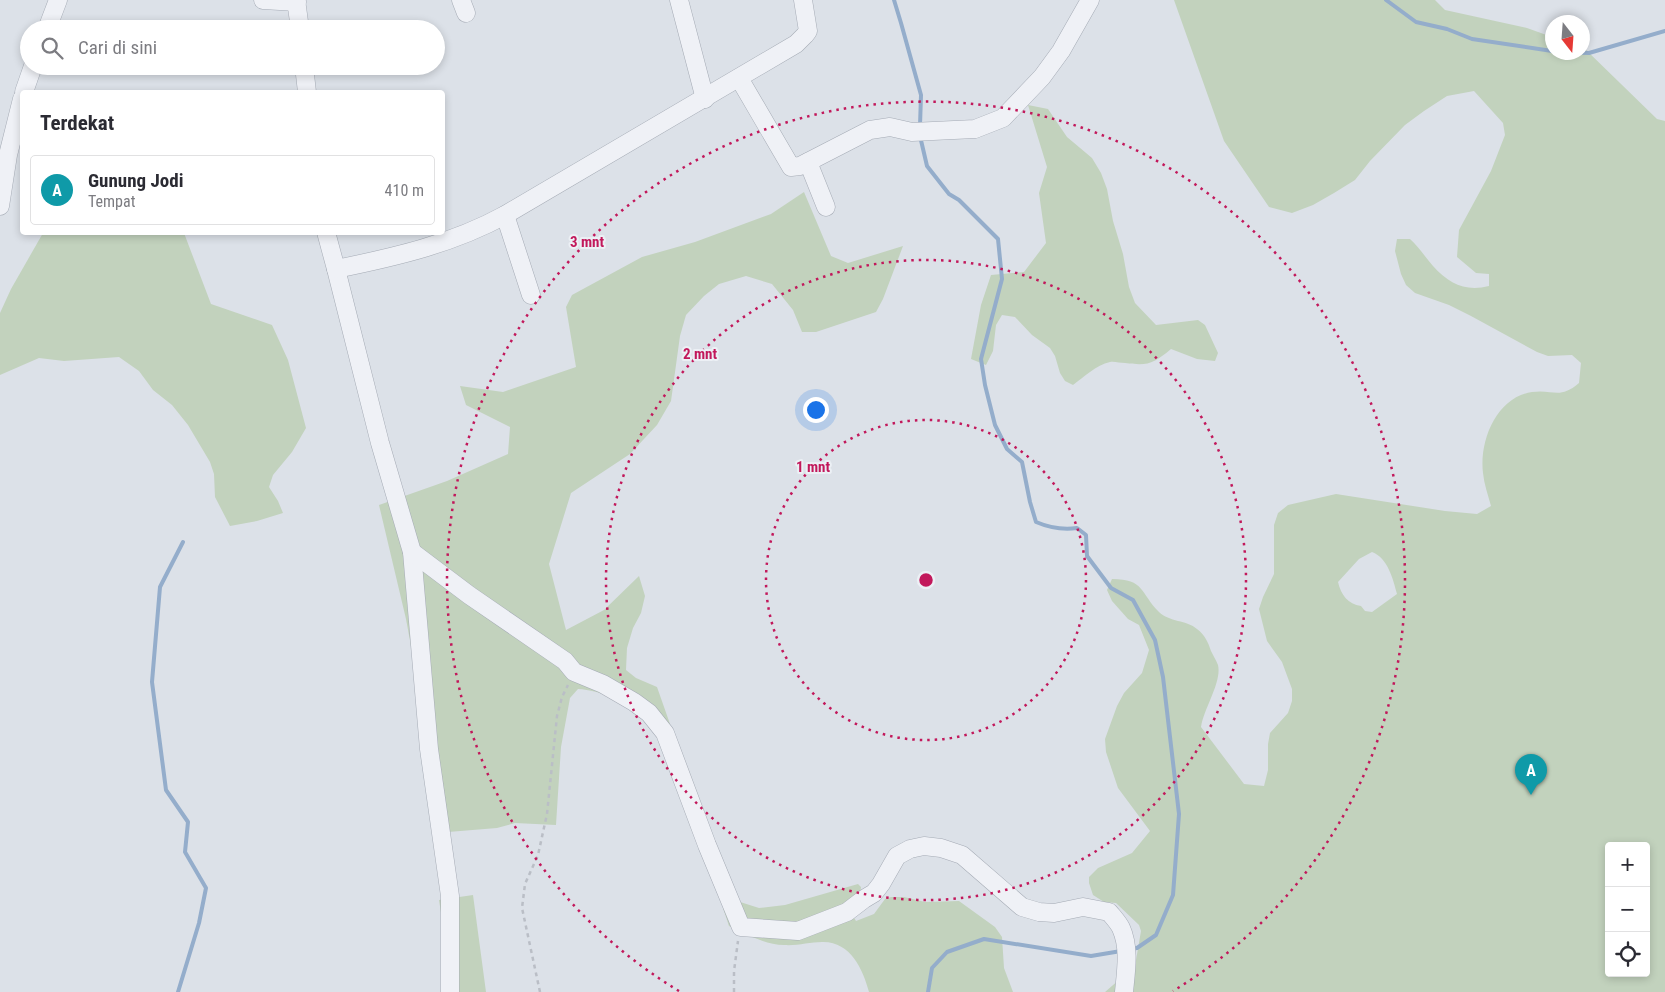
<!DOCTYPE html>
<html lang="id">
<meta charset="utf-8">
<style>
body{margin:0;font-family:"Roboto Condensed",sans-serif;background:#f2f2f3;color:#2b2b33}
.controls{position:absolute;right:15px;bottom:15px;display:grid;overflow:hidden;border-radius:5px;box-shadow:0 2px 8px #0003}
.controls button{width:45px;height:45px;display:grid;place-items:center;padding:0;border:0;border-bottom:1px solid #e1e1e2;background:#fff;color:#2b2b33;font:25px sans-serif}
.compass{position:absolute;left:1545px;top:15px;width:45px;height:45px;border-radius:50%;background:#fff;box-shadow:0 2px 8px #0003;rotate:163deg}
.you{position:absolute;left:815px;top:409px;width:18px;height:18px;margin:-12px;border:4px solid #fff;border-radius:50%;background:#1a73e8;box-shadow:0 0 0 8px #1a73e833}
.badge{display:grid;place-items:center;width:32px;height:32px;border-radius:50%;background:#d83649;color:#fff;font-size:16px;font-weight:700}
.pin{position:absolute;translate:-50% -41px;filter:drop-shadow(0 1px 2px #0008)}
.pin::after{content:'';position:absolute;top:26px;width:18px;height:15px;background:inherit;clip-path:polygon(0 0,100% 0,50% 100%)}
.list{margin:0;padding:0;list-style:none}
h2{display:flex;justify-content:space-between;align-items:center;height:65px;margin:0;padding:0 20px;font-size:21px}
h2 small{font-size:16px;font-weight:400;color:#7c7c81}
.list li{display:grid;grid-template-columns:32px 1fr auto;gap:15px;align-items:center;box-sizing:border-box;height:70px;margin:0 10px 10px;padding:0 10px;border:1px solid #e1e1e2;border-radius:5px}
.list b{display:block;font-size:19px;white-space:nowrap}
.list p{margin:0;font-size:16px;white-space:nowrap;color:#7c7c81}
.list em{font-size:16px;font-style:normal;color:#7c7c81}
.icon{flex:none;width:28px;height:28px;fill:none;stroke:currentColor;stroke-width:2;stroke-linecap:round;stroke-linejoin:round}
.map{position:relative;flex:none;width:1665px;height:992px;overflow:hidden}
.search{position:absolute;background:#fff;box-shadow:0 2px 8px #0003;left:20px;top:20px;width:425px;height:55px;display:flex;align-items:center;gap:12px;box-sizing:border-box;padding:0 18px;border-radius:28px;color:#7c7c81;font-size:19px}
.panel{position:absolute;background:#fff;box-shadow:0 2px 8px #0003;left:20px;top:90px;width:425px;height:145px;border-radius:5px}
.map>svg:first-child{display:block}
.green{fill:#c2d2bd;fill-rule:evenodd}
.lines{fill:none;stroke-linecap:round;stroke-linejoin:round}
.stream{stroke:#94adcb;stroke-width:4}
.minor-casing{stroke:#a5abb5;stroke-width:19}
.path{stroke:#babec6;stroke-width:2.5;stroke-dasharray:4 4;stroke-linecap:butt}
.minor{stroke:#eff1f6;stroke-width:18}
.ring{fill:none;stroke:#c2185b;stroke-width:2.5;stroke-dasharray:2.5 5}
.centre{fill:#c2185b;stroke:#ecf0f5;stroke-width:2.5}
.ring-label{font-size:15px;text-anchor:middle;font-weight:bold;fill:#c2185b;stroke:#ecf0f5;stroke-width:4;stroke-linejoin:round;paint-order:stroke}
</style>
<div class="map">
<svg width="1665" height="992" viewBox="0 0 1665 992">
<rect width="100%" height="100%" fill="#dce1e8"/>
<!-- green -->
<g class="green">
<path d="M1174,0H1435L1445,10L1527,28L1552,37V52H1582L1583,47L1657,119L1665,121V992H1105L1135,966L1141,931L1139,925L1116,903L1104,902L1093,895L1089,883V877L1098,868L1132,853L1150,831L1118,788L1106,752L1105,739L1117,706L1124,693L1142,673L1149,650L1139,625L1128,619L1112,601L1107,590L1112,579C1145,579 1140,593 1159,612C1169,622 1187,620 1197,629C1205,635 1208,642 1211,651C1213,655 1216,660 1218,665C1222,682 1204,708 1201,727L1244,784L1264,786L1268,770V744L1270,733L1288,713L1292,701V689L1282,662L1267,641L1259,609L1263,597L1274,574V525L1278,513L1288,505L1336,494L1445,511L1477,514L1491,506C1488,495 1484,484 1483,473C1479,440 1497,397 1532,392C1554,389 1559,400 1579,383L1581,363L1572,355L1548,356L1537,352L1471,316L1449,305L1415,293L1406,285L1401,274L1395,251L1397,239H1410C1419,247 1425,257 1433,266C1449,284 1466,292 1489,286V274L1476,273L1457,257L1459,230L1491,171L1505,135L1503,123L1474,91L1447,96L1424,111L1405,125L1370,161L1355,180L1334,193L1313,205L1292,213L1269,207L1224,141ZM1372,552C1388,558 1393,579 1397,594L1372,612L1365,611L1361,606C1348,604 1341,595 1338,582L1359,559ZM1609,846H1646V973H1609Z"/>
<path d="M1028,105L1048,109L1067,137L1092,158L1101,173L1107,189L1113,221L1123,254L1129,287L1135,303L1156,325L1198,320L1205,325L1218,353L1215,361L1197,359L1171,349C1153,364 1148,366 1125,363C1120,363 1114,361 1110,362C1096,365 1084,377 1073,385L1065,381L1060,373L1055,356L1050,348L1032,335L1015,317L1002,315L996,325L993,351L986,365L971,359L981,305L991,275L1024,272L1046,243L1039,193L1047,167Z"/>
<path d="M804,192L831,256L848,263L903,246L883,299L876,312L816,332H802L793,310L772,284L746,276L719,284L704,296L686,315L680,336L671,401L657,425L630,454L571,493L549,564L566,630L604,610L639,576L645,596L641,613L633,628L627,648L626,670L636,678L657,687L670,724L662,739C657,732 652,723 646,717C629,702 600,690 578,689L570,698L561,747L556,825L515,823L497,828L436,833L418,684L406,619L379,505L447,481L508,454L510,427L466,405L460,386L503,392L576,367L566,307L572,295L642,257L695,242L771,214Z"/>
<polygon points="43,233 184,233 211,304 272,325 288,360 306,428 292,452 273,475 269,487 278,501 283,513 257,521 230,526 215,497 214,474 210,462 188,425 172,405 153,390 139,371 119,357 64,361 39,358 0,375 0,313 11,289"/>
<path d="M858,884L861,887L860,895L851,913L856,921L874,914L885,899L891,897H904L925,902L959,901L995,927L1002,937L1004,968L1013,992H869C863,969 850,941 822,942C810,942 797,946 784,945C764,945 746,933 729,926L723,908L737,901L759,908L785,905Z"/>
<polygon points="473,895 486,992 443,992 442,919 439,900"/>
</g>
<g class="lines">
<!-- stream -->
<g class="stream">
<polyline points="894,0 901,23 921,95 920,126"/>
<polyline points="1386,0 1416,22 1447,29 1472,39 1552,51"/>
<polyline points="1559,52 1589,53 1665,31"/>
<path d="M920,136L927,166L949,194L959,200L998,239L1002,279L981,359L985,385L995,425L1007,449L1022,462L1030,502L1036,522C1050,528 1062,530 1077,528L1086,535L1087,556L1111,588L1133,600L1155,640L1163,677L1179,814L1173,895L1156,935L1137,948L1131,949"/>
<polyline points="178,992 199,923 206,888 185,852 188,822 166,790 152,682 160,587 183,542"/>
<polyline points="928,992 932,968 947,952 984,939 1091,956 1121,951"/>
</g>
<defs>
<g id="minor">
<polyline points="263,0 297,2"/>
<polyline points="296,0 300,29"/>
<polyline points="461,0 466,13"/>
<polyline points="679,0 705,99"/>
<polyline points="47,29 58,0"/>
<polyline points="304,66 307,92"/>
<polyline points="739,78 791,167 800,166 870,130 890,127 912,132 975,129 1003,118 1042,77 1061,51 1090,0"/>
<polyline points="24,92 33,66"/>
<polyline points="808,162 826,207"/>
<polyline points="0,206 8,155 22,99"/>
<polyline points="505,215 531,295"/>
<polyline points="326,232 336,269 380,443 412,552 429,749 450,896 450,992"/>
<path d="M336,269C395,257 452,244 505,215L796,44L805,35L808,31L803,0"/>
<path d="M412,552L469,595L565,661L574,672L603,684L634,702L649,713L665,733L707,845L741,927L798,931L847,912L864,899L874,893L881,884L897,856L910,849L924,846L941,848L962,855L1022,907L1039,912L1054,913L1083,907L1109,912C1113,917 1118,922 1121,928C1130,948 1126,971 1124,992"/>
</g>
</defs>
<!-- minor casing -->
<use href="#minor" class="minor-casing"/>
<!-- path -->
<g class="path">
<polyline points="540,992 522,908 525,884 538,855 547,814 557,716 562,697 568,685"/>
<polyline points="734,992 734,971 738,941"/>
</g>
<!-- minor -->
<use href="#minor" class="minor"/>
</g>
<!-- distance rings -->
<g class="ring">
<circle cx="926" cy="580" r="160"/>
<circle cx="926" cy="580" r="320"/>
<path d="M679 991A479 479 0 1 1 1173 991"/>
</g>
<circle cx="926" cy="580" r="8" class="centre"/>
<g class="ring-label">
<text x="587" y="247">3 mnt</text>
<text x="700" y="359">2 mnt</text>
<text x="813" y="472">1 mnt</text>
</g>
</svg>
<div class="controls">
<button>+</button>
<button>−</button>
<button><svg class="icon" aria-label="locate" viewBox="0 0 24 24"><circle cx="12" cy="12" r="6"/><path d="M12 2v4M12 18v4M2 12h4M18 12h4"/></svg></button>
</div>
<svg class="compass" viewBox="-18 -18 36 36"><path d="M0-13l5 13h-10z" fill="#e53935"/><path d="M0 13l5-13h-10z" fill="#7c7c81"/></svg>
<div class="you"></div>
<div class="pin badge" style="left:1531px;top:795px;background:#0f9aa8">A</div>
<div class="search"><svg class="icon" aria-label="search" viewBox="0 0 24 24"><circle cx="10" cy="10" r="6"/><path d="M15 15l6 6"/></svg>Cari di sini</div>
<section class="panel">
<h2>Terdekat<small></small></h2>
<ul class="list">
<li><span class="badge" style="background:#0f9aa8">A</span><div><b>Gunung Jodi</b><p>Tempat</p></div><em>410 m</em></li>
</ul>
</section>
</div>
